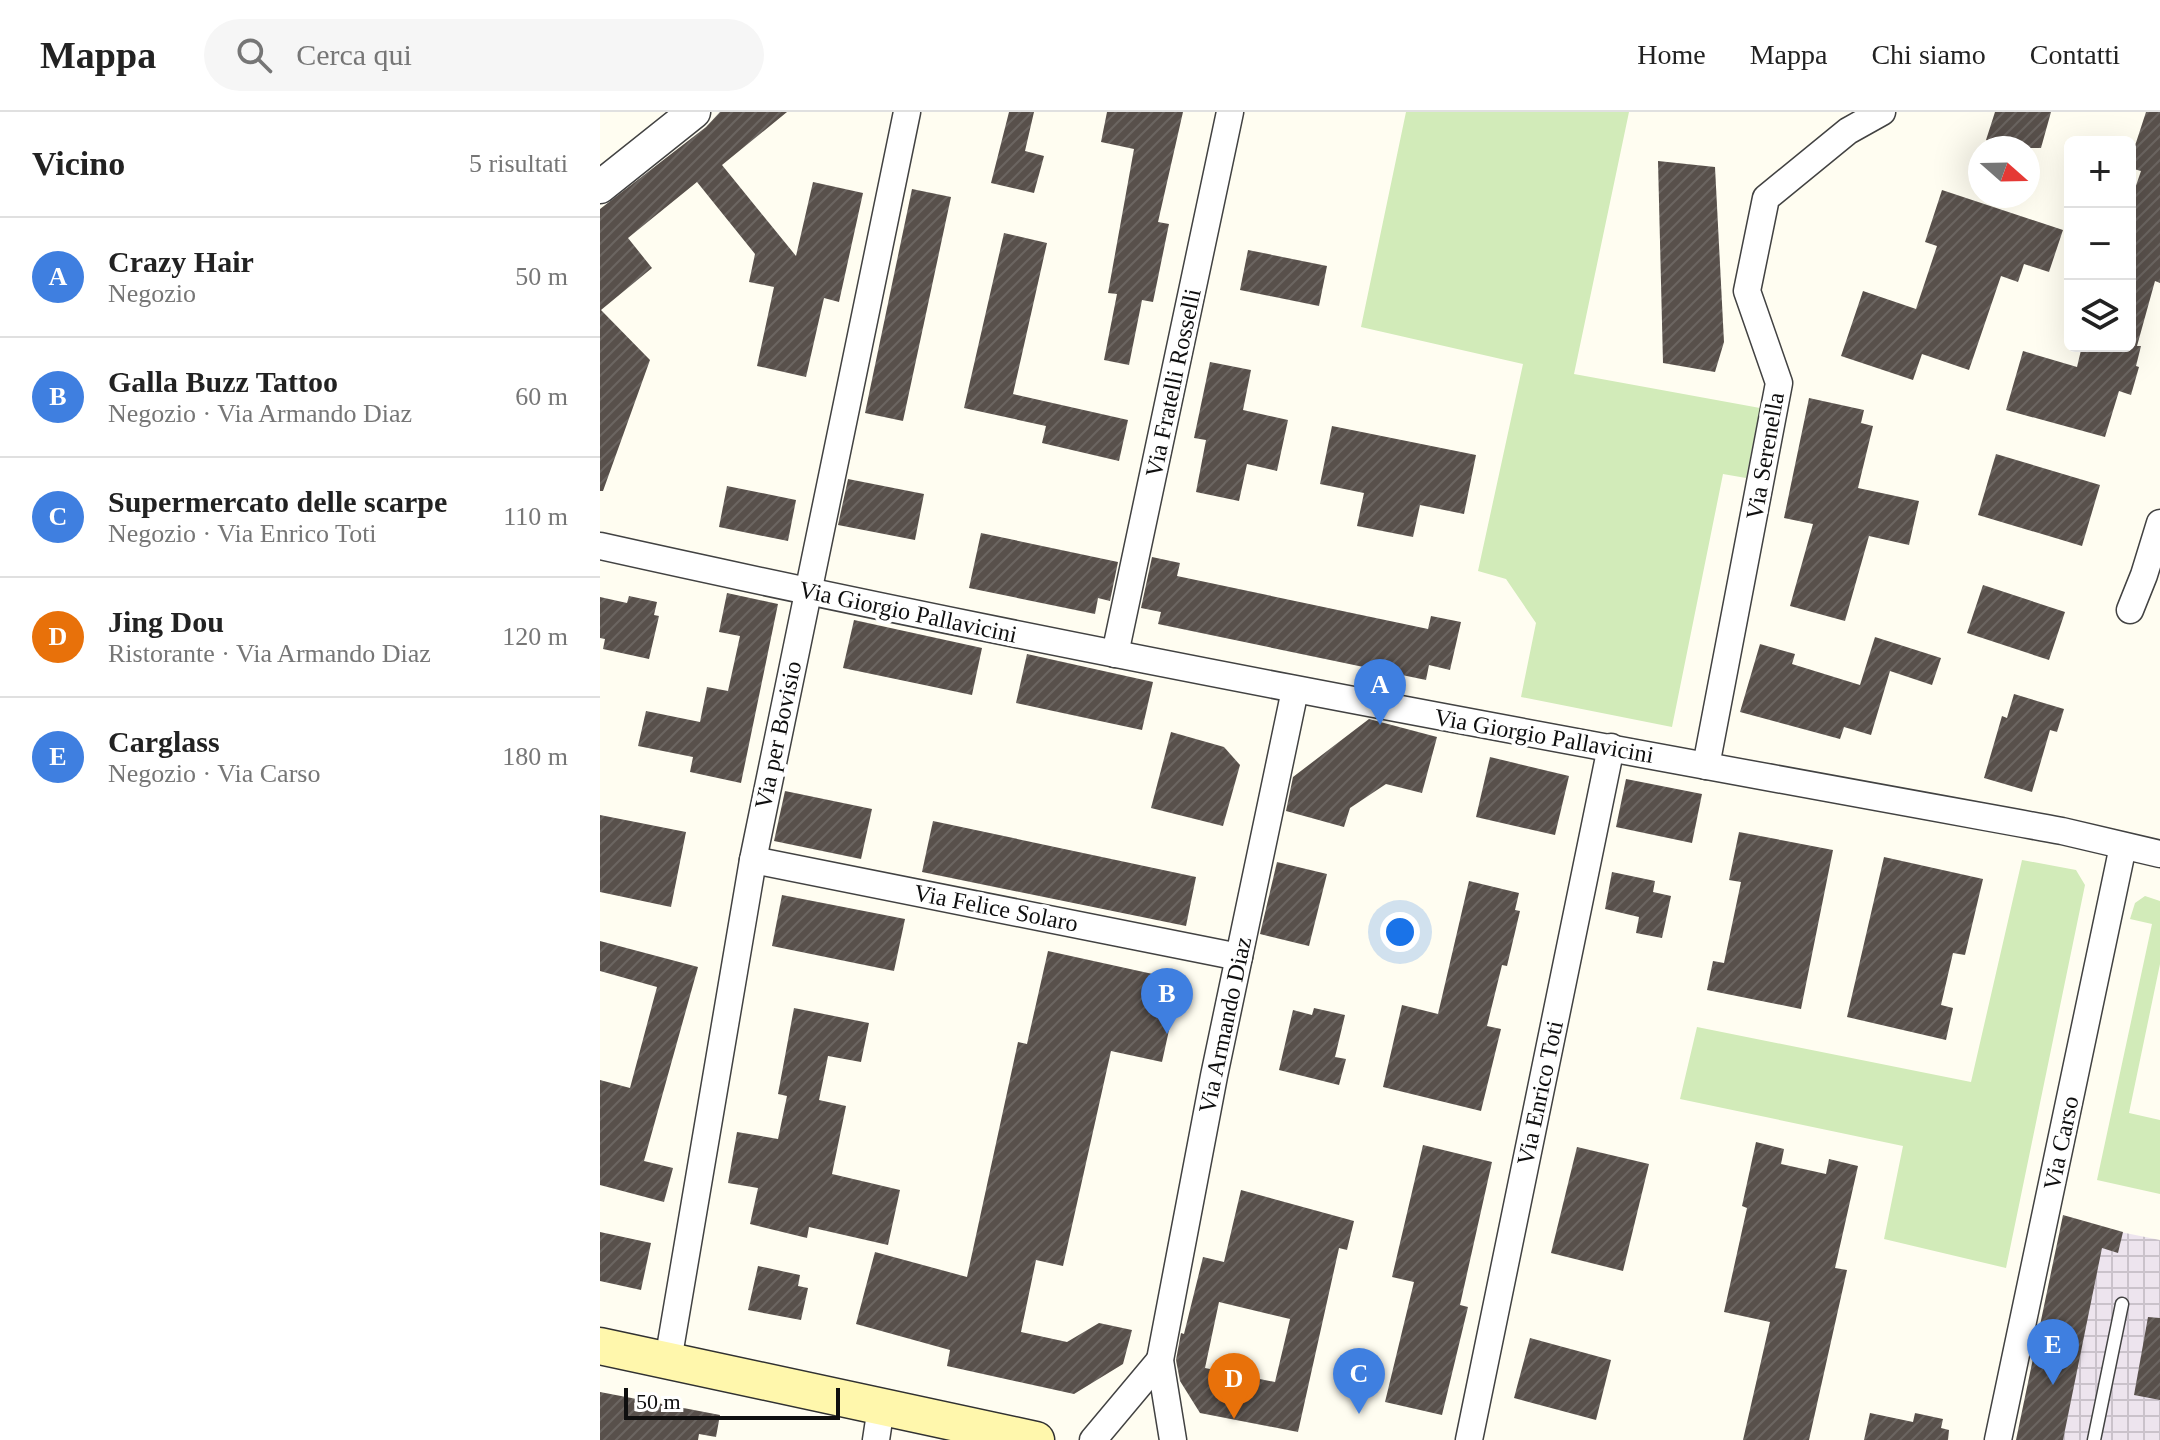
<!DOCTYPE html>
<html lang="it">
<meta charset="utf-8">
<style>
body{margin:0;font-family:"Times New Roman",serif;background:#f6f6f6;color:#222}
.controls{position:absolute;right:24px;top:24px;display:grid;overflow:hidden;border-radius:12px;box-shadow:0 8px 32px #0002}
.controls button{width:72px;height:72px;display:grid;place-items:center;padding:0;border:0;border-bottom:2px solid #e0e0e0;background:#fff;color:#222;font:40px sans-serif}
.compass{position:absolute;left:1368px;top:24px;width:72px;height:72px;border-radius:50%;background:#fff;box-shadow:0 8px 32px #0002;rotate:110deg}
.scale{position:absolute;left:24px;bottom:20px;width:216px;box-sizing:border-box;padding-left:8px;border:4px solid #0f0f0f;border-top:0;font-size:22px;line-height:28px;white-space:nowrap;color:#0f0f0f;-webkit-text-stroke:6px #fff;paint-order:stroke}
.you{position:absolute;left:800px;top:820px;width:28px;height:28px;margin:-20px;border:6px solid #fff;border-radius:50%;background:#1a73e8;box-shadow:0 0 0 12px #1a73e833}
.badge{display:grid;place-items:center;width:52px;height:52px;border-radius:50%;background:#c42227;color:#fff;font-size:26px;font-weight:700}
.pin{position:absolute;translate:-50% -66px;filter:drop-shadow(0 2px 4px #0008)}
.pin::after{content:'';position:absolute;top:42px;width:28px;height:24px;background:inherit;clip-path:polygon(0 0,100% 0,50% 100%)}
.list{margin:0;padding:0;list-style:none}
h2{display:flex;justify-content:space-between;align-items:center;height:104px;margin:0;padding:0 32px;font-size:34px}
h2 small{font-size:26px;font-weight:400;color:#767676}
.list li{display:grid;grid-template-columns:52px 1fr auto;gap:24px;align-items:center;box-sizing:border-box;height:120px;padding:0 32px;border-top:2px solid #e0e0e0}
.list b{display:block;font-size:30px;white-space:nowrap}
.list p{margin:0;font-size:26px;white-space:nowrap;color:#767676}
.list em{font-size:26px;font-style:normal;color:#767676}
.icon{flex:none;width:44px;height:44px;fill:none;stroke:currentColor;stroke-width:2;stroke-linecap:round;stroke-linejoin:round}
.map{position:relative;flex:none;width:1560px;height:1328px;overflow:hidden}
header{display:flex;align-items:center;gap:48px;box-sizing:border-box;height:112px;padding:0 40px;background:#fff;border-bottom:2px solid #e0e0e0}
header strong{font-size:38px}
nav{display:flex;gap:44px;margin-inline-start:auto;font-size:28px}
.search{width:560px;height:72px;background:#f6f6f6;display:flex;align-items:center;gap:20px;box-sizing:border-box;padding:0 28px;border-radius:44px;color:#767676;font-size:30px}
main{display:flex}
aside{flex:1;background:#fff}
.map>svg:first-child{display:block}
.industrial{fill:url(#industrial-grid)}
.green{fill:#d2ebb9}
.building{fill:url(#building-hatch);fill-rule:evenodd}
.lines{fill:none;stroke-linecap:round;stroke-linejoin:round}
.service-casing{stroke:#424242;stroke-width:15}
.minor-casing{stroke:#424242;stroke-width:29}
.tertiary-casing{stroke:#424242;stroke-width:35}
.secondary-casing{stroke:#313131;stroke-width:39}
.service{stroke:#fff;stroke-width:12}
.minor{stroke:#fff;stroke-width:26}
.tertiary{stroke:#fff;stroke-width:32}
.secondary{stroke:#fff7ac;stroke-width:36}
.labels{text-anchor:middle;stroke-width:8;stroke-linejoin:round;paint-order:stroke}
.street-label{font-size:24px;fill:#0f0f0f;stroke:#fff}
</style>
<header>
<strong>Mappa</strong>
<div class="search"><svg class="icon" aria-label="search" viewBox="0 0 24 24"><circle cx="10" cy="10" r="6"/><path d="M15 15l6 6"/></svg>Cerca qui</div>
<nav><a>Home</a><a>Mappa</a><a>Chi siamo</a><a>Contatti</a></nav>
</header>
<main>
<aside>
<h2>Vicino<small>5 risultati</small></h2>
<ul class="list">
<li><span class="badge" style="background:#3f7fe0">A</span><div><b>Crazy Hair</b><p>Negozio</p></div><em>50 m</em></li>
<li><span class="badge" style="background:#3f7fe0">B</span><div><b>Galla Buzz Tattoo</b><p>Negozio · Via Armando Diaz</p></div><em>60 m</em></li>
<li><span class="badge" style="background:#3f7fe0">C</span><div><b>Supermercato delle scarpe</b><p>Negozio · Via Enrico Toti</p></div><em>110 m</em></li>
<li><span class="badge" style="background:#e8710a">D</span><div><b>Jing Dou</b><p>Ristorante · Via Armando Diaz</p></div><em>120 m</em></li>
<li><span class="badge" style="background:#3f7fe0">E</span><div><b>Carglass</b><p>Negozio · Via Carso</p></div><em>180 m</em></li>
</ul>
</aside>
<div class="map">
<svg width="1560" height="1328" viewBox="0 0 1560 1328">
<defs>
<pattern id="industrial-grid" width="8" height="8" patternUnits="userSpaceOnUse" patternTransform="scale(2)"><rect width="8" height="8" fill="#ede4ee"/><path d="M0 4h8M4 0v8" fill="none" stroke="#cac2cb"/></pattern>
<pattern id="building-hatch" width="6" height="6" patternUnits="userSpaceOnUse" patternTransform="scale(2)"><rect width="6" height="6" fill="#58504b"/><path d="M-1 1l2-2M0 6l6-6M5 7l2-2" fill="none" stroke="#6b6561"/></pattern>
</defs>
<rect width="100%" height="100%" fill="#fffdf1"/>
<!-- industrial -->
<polygon class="industrial" points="1466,1109 1560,1128 1560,1328 1418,1328"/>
<!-- green -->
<g class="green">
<polygon points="806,0 1029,0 974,262 1160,296 1146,366 1123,362 1072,615 921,585 936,511 906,467 878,459 923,252 761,215"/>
<polygon points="1422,748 1476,758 1485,773 1406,1156 1284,1127 1303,1034 1080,987 1097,915 1371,970"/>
<polygon points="1545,784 1560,789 1560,852 1529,1001 1560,1008 1560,1082 1497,1068 1552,812 1530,807 1535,791"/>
</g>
<!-- building -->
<g class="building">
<polygon points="120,0 187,0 122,53 196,144 213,70 263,81 239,190 224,186 206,265 157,254 174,175 149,170 155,142 97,70 28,126 52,156 1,198 50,248 3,379 0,379 0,97 106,15"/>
<polygon points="409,0 434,0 425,39 444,44 434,81 391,71"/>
<polygon points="507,0 583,0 558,110 569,112 553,190 542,188 529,253 504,248 517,182 508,181 534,37 501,30"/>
<polygon points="1395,0 1451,0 1441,36 1392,36 1394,31 1386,28"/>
<polygon points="1546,0 1560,0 1560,171 1555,169 1537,234 1541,234 1536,254 1539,255 1531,283 1519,279 1505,325 1406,298 1423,239 1477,255 1482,234 1536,234 1530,233 1530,91 1541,59 1530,56 1530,49"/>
<polygon points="1058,49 1115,55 1124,230 1115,260 1063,251"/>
<polygon points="312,77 351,85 303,309 265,301"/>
<polygon points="1342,78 1463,118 1449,160 1424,152 1418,170 1401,164 1369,258 1322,242 1313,268 1241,244 1263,179 1316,197 1337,134 1325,130"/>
<polygon points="404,121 447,131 413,282 528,308 519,349 442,331 446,314 364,296"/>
<polygon points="648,138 727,154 719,194 640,178"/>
<polygon points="610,250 651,258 643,298 688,308 677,359 647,352 639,389 596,380 606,328 594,326"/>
<polygon points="1209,286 1264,298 1261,311 1273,314 1258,376 1319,389 1309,433 1269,424 1245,509 1190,494 1213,412 1184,406"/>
<polygon points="732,314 876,343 864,402 820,393 813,425 757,414 764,381 720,372"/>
<polygon points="1396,342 1500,373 1482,434 1378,403"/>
<polygon points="248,367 324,382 315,428 238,413"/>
<polygon points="127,374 196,388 188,429 119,415"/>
<polygon points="381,421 518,450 510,489 498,486 495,502 369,476"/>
<polygon points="552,445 580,451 577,464 828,517 831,504 861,510 850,558 829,553 826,568 558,512 561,500 541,496"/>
<polygon points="1383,473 1465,500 1449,548 1367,521"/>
<polygon points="127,481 178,492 141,671 90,660 93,645 38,634 46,599 100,610 107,575 128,579 140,524 119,520"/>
<polygon points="29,484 57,490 54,503 59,504 49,547 3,537 5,527 0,526 0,485 27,491"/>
<polygon points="254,508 382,536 372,583 243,556"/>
<polygon points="1275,525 1341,546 1332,573 1290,559 1271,623 1244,615 1240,627 1140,600 1160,532 1195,542 1192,552 1260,573"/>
<polygon points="427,542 553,570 542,618 416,591"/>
<polygon points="1414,582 1464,597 1457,620 1450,618 1432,680 1384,666 1402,604 1407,606"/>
<polygon points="769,607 837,625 822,681 786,672 750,696 744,715 686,699 693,665"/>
<polygon points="571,620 624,635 640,653 623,714 551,696"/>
<polygon points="890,645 969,664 955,723 876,705"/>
<polygon points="1026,667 1102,682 1092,731 1016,715"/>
<polygon points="185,679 272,697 261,747 174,729"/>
<polygon points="0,703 86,720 71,795 0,780"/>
<polygon points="333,709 596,765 586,814 322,760"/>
<polygon points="1139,720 1233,738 1201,897 1107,878 1113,849 1124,851 1141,770 1129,768"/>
<polygon points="1284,745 1383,767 1365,843 1353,841 1341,893 1353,896 1346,928 1247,905"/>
<polygon points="677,750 727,762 709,834 660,822"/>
<polygon points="1012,760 1055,769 1053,780 1071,784 1062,826 1036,821 1039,805 1005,797"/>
<polygon points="869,769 919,781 915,798 920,799 907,854 902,853 887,914 901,917 881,999 783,975 802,893 838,902"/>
<polygon points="182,783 305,807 294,859 172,834"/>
<polygon points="0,829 98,855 44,1049 73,1056 64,1090 0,1073 0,968 30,976 57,875 0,859"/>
<polygon points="448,839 580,868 562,950 511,939 463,1154 436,1148 421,1220 467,1230 499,1211 532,1218 523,1252 474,1282 347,1254 350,1238 256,1212 275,1140 367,1165 418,930 427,932"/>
<polygon points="194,896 269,911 261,950 228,944 219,988 246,994 232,1062 300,1078 288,1133 209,1115 207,1126 150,1112 158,1076 128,1071 137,1020 178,1027 187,984 178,982"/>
<polygon points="714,896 745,903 735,945 746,947 739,973 679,958 693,898 712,903"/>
<polygon points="1156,1030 1184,1037 1181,1052 1226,1062 1229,1047 1258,1054 1235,1156 1247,1158 1209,1328 1143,1328 1170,1210 1124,1200 1147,1096 1142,1094"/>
<polygon points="823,1033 892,1050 860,1193 868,1195 842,1303 785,1290 814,1170 792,1165"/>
<polygon points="977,1035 1049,1052 1023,1159 951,1141"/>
<path d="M641,1078L754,1109L747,1138L739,1136L698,1320L600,1301L580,1269L576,1248L581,1221L584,1222L603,1145L624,1150ZM619,1190L690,1207L675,1270L605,1256Z"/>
<polygon points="1463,1103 1523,1120 1518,1141 1502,1136 1463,1328 1416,1328"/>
<polygon points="0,1120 51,1131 41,1178 0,1169"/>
<polygon points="158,1154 200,1163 198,1174 208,1176 201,1208 148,1198"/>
<polygon points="1548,1205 1560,1206 1560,1288 1534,1283"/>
<polygon points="930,1226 1011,1248 996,1308 914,1286"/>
<polygon points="0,1280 120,1303 116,1325 99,1322 98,1328 0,1328"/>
<polygon points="1270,1301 1313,1310 1315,1301 1343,1307 1341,1316 1349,1318 1348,1328 1264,1328"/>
</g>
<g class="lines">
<defs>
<polyline id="service" points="1494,1328 1522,1192"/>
<g id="minor">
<path d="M0,434C485,542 974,630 1462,719L1560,742"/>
<polyline points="1530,498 1544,463 1560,411"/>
<polyline points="515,542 630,0"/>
<polyline points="1106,654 1179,271 1147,179 1166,86 1248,19 1282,0"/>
<polyline points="153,748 639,845"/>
<polyline points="68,1249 153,748 307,0"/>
<polyline points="276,1328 281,1295"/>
<polyline points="493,1328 560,1248"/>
<polyline points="573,1328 560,1248 614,964 695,578"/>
<polyline points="869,1328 1011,635"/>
<polyline points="1398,1328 1523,734"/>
</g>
<polyline id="tertiary" points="0,75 94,0"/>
<polyline id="secondary" points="0,1234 436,1328"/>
</defs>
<!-- service casing -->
<use href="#service" class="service-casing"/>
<!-- minor casing -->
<use href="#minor" class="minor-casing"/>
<!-- tertiary casing -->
<use href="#tertiary" class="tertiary-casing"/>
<!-- secondary casing -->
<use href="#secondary" class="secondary-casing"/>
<!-- service -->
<use href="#service" class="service"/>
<!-- minor -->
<use href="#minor" class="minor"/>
<!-- tertiary -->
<use href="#tertiary" class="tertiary"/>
<!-- secondary -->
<use href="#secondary" class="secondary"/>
</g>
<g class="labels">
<!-- street labels -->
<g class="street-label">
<text transform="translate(573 271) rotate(-78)" y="8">Via Fratelli Rosselli</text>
<text transform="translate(1165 344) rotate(-80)" y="8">Via Serenella</text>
<text transform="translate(308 500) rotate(12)" y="8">Via Giorgio Pallavicini</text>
<text transform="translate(178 623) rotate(-78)" y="8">Via per Bovisio</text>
<text transform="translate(944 624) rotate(10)" y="8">Via Giorgio Pallavicini</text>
<text transform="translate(396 796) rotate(11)" y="8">Via Felice Solaro</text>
<text transform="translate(625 913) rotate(-78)" y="8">Via Armando Diaz</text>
<text transform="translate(940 981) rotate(-78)" y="8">Via Enrico Toti</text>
<text transform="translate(1461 1031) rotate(-78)" y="8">Via Carso</text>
</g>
</g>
</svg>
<div class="controls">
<button>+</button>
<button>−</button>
<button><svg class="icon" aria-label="layers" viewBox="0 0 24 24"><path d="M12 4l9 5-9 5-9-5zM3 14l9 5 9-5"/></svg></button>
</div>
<svg class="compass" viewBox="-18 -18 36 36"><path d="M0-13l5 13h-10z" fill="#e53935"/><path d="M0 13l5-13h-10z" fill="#767676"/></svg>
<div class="scale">50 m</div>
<div class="you"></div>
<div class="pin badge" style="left:780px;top:613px;background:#3f7fe0">A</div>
<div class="pin badge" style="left:567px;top:922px;background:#3f7fe0">B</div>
<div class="pin badge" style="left:759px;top:1302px;background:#3f7fe0">C</div>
<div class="pin badge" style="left:634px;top:1307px;background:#e8710a">D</div>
<div class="pin badge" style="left:1453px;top:1273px;background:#3f7fe0">E</div>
</div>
</main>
